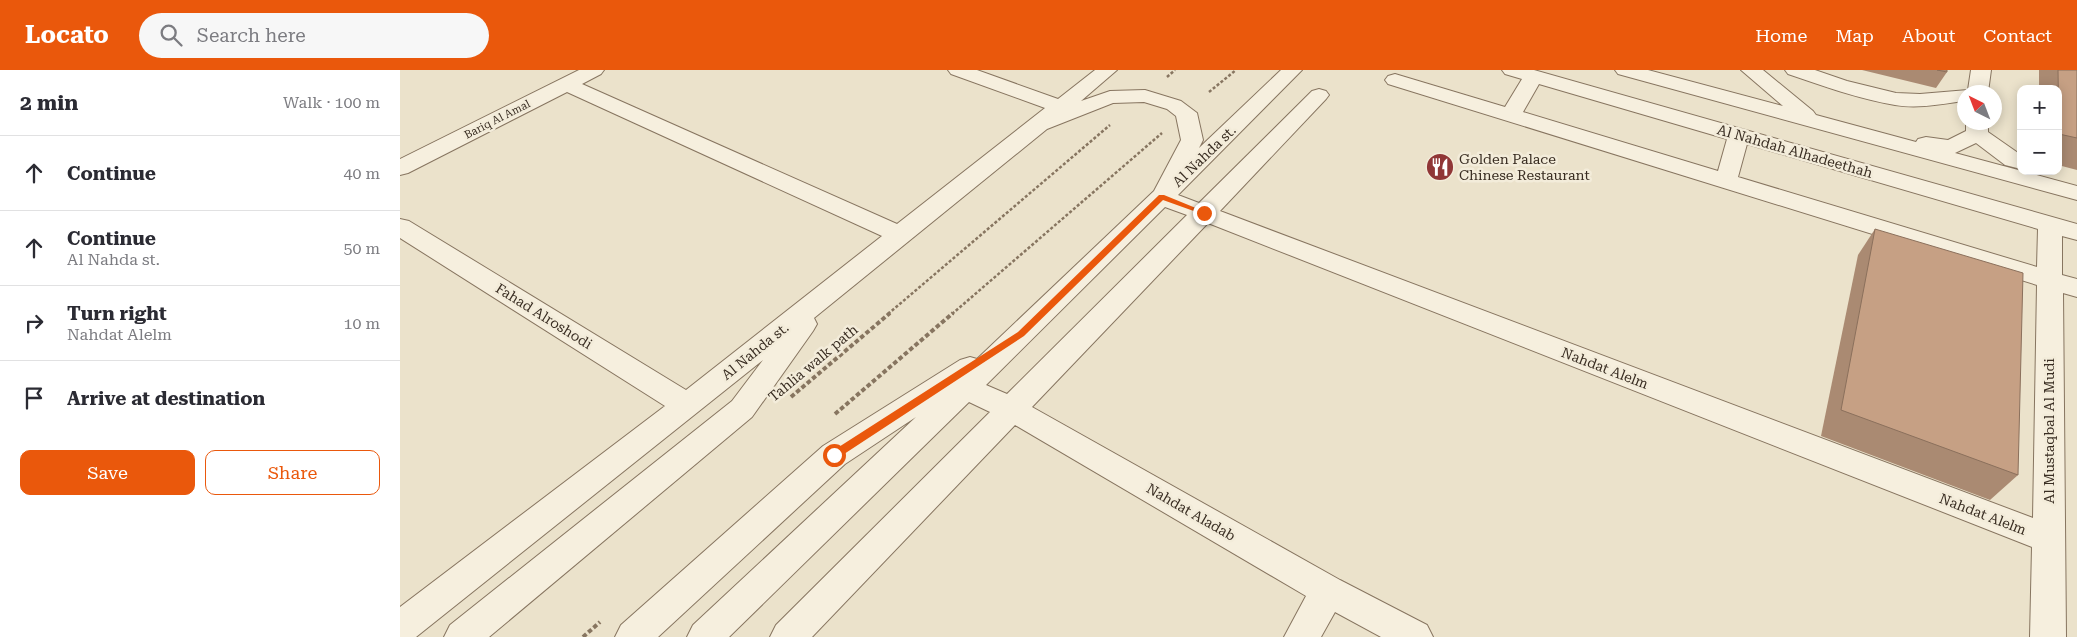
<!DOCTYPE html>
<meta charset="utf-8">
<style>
body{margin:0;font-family:"Roboto Serif",serif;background:#f7f7f7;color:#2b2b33}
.controls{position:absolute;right:15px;top:15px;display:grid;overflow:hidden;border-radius:10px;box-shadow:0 2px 12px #0003}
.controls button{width:45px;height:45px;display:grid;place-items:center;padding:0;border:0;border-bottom:1px solid #e1e1e2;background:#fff;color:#2b2b33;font:25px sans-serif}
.compass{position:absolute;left:1557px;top:15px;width:45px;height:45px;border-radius:50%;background:#fff;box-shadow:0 2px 12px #0003;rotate:318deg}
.stop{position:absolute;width:15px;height:15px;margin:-11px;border:4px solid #ea580c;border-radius:50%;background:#fff}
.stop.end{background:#ea580c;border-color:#fff;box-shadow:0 1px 5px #0008}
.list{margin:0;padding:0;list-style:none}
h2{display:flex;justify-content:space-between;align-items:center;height:65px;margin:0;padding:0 20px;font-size:21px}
h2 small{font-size:16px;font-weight:400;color:#7c7c81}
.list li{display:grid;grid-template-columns:32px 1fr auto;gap:15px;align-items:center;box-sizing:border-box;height:75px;padding:0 20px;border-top:1px solid #e1e1e2}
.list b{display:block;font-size:19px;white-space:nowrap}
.list p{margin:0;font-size:16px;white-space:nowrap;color:#7c7c81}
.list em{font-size:16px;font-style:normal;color:#7c7c81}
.actions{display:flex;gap:10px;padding:15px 20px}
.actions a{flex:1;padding:11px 0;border:1px solid #ea580c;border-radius:10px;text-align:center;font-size:18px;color:#ea580c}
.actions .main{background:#ea580c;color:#fff}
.icon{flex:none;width:28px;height:28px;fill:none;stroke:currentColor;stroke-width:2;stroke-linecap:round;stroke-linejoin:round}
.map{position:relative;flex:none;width:1677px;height:567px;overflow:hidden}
header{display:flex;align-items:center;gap:30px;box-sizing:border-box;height:70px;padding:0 25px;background:#ea580c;color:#fff}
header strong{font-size:24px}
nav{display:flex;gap:28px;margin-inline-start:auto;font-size:18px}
.search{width:350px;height:45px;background:#f7f7f7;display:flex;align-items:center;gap:12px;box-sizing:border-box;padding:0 18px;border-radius:28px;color:#7c7c81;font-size:19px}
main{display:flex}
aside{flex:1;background:#fff}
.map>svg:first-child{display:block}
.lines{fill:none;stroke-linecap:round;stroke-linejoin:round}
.minor-casing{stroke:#877560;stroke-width:2}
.path-far1{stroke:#877560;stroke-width:2.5;stroke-dasharray:3 2;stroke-linecap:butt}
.path{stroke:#877560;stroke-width:4;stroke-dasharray:4.5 2.5;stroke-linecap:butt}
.minor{fill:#f6efde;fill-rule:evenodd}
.wall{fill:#aa8a72}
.building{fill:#c6a084;stroke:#8b705c}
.route{fill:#ea580c}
.labels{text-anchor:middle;stroke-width:5;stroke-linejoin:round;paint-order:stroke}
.far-street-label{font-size:11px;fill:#392d22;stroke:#f3ecda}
.street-label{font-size:14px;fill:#392d22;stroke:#f3ecda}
.poi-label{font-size:14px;fill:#392d22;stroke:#f3ecda;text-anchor:start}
</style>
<header>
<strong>Locato</strong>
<div class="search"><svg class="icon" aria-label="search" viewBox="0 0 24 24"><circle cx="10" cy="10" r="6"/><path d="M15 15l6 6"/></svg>Search here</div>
<nav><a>Home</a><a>Map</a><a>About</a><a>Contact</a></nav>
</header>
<main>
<aside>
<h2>2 min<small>Walk · 100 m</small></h2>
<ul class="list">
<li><svg class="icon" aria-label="ahead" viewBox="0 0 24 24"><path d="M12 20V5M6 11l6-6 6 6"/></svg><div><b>Continue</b></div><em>40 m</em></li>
<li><svg class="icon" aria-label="ahead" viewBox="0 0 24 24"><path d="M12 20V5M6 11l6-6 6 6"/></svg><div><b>Continue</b><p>Al Nahda st.</p></div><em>50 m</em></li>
<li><svg class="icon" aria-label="right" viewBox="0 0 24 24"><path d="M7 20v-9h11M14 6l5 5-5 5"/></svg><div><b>Turn right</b><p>Nahdat Alelm</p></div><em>10 m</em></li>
<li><svg class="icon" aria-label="arrive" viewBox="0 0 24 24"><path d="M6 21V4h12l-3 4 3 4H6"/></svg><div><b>Arrive at destination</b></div></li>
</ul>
<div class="actions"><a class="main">Save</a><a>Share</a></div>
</aside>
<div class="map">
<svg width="1677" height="567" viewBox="0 0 1677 567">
<rect width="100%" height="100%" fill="#ebe2cb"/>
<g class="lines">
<defs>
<g id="minor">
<path d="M179,0H204L201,4L182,14L497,154L645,38L551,4L548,0H577L658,29L695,0H717L681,31L710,21L745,20L781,31L797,43L803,70L799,78L881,0H902L778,125L799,133L912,21L919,19L926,21L929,25L926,29L820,141L1633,448L1637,215L988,14L985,10L988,6L995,4L1105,37L1122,9L1105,4L1102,0H1134L1677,154V170L1662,166V205L1677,209V227L1663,223L1666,567H1630L1632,477L808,153L632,337L940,510L1027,555L1033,567H981L935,542L921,567H884L906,526L615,355L412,567H370L376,555L590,342L569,332L329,567H287L293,555L516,347L445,394L258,567H215L221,555L423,376L560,290L570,287L577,289L754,121L781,70L776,46L767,39L744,32L713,33L647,59L414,248L417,254L413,261L352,347L89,567H44L50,555L332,331L363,290L16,567H0V537L265,336L0,168V149L9,151L286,320L482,166L167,22L8,103L0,105V89ZM1139,14L1327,69L1318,101L1123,42ZM1347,74L1638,159L1637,197L1338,107ZM765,137L787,145L607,324L586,315Z"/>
<polygon points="1215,0 1248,0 1383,36 1341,0 1363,0 1413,41 1416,45 1516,72 1518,69 1526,67 1548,70 1566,61 1566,52 1588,52 1588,62 1621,85 1621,99 1605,95 1576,73 1555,83 1677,116 1677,130 1218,4"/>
<path d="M1385,0H1415L1447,11L1496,23L1520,24L1568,20L1571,0H1591L1588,22H1564V31C1542,34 1518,39 1495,35C1459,29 1423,16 1388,4Z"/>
</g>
</defs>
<!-- minor casing -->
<use href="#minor" class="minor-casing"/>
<!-- path-far1 -->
<g class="path-far1">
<polyline points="767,7 775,0"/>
<polyline points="809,22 836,0"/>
<polyline points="488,244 710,55"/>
<polyline points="552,244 762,63"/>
</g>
<!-- path -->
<g class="path">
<polyline points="391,327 490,243"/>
<polyline points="435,344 553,243"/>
<polyline points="183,567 200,552"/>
</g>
<!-- minor -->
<use href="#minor" class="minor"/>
</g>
<!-- wall -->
<g class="wall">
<polygon points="1462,0 1547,0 1547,2 1536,18"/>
<polygon points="1639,0 1677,0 1677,100 1658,95 1658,19 1639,19"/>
<polygon points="1475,159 1618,405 1590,430 1421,366 1458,185"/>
</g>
<!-- building -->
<g class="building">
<polygon points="1537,0 1547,0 1547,2"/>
<polygon points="1658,0 1677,0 1677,68 1659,64"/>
<polygon points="1475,159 1623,203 1618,405 1441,340"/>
</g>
<!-- route -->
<polygon class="route" points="759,125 764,125 808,143 802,144 763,130 624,266 438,388 431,388 431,382 618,262"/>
<!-- icons -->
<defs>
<symbol id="restaurant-disc" viewBox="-11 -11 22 22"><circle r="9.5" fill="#903636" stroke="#f3ecda"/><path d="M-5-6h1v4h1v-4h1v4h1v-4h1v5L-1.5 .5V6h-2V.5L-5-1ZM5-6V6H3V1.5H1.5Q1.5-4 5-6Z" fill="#fff"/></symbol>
</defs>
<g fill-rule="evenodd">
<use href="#restaurant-disc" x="1024" y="81" width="32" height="32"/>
</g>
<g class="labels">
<!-- far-street labels -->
<g class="far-street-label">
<text transform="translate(97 49) rotate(-27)" y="4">Bariq Al Amal</text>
</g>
<!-- street labels -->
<g class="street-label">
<text transform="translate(1395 81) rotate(16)" y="5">Al Nahdah Alhadeethah</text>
<text transform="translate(804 86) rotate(-44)" y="5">Al Nahda st.</text>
<text transform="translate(144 246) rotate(32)" y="5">Fahad Alroshodi</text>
<text transform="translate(355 281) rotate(-39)" y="5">Al Nahda st.</text>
<text transform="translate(413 293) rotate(-40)" y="5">Tahlia walk path</text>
<text transform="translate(1205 298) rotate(21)" y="5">Nahdat Alelm</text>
<text transform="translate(1649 361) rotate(-90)" y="5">Al Mustaqbal Al Mudi</text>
<text transform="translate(791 442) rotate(30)" y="5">Nahdat Aladab</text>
<text transform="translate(1583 444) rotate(21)" y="5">Nahdat Alelm</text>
</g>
<!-- poi labels -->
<g class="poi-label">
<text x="1059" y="94">Golden Palace<tspan x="1059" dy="16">Chinese Restaurant</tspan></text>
</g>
</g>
</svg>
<div class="controls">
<button>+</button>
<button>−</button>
</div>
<svg class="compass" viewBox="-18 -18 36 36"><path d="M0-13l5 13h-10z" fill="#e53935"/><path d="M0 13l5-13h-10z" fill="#7c7c81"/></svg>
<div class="stop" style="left:434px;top:385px"></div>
<div class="stop end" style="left:804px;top:143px"></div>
</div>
</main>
